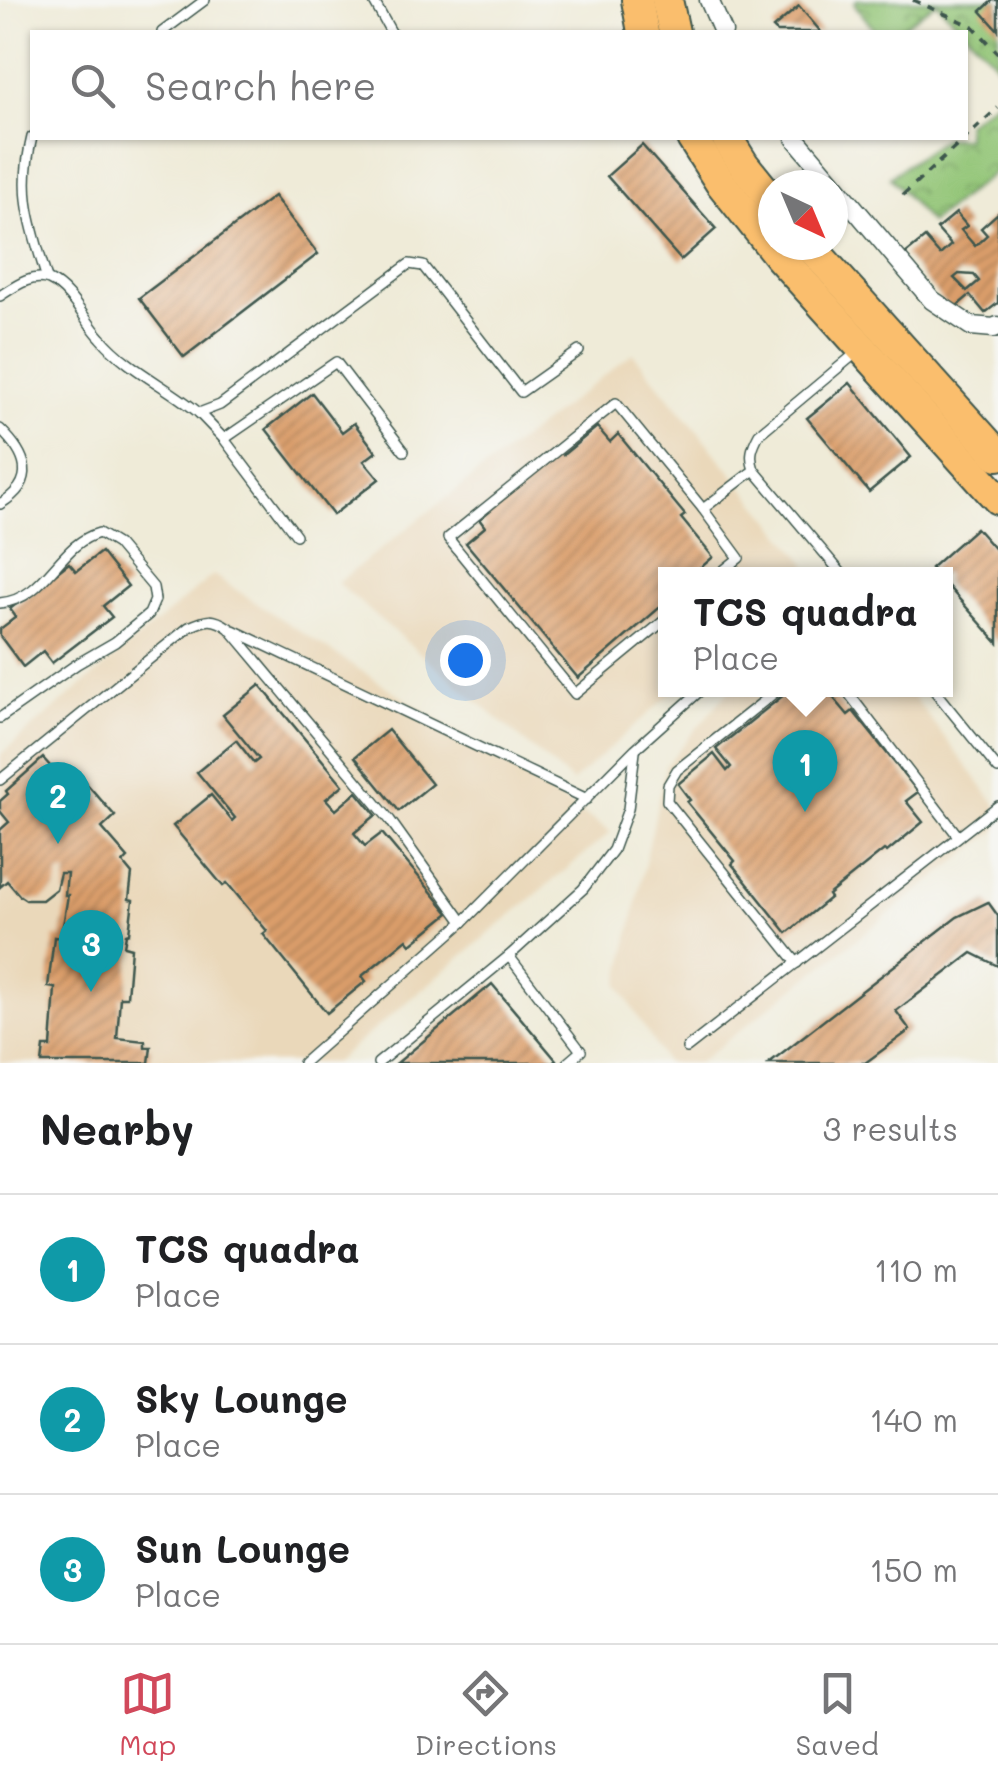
<!DOCTYPE html>
<style>
body{margin:0;font-family:Mali,sans-serif;background:#f6f6f6;color:#202124}
.compass{position:absolute;left:758px;top:170px;width:90px;height:90px;border-radius:50%;background:#fff;box-shadow:0 2px 8px #0004;rotate:136deg}
.you{position:absolute;left:465px;top:660px;width:35px;height:35px;margin:-25px;border:8px solid #fff;border-radius:50%;background:#1a73e8;box-shadow:0 0 0 15px #1a73e833}
.badge{display:grid;place-items:center;width:65px;height:65px;border-radius:50%;background:#d1495b;color:#fff;font-size:32px;font-weight:700}
.pin{position:absolute;translate:-50% -82px;filter:drop-shadow(0 2px 5px #0008)}
.pin::after{content:'';position:absolute;top:52px;width:35px;height:30px;background:inherit;clip-path:polygon(0 0,100% 0,50% 100%)}
.popup{position:absolute;left:658px;top:567px;width:295px;height:130px;box-sizing:border-box;display:grid;place-content:center;border-radius:0px;background:#fff;filter:drop-shadow(0 2px 8px #0005);font-size:32px;white-space:nowrap;color:#757577}
.popup b{font-size:38px;color:#202124}
.popup::after{content:'';position:absolute;left:50%;top:100%;margin-left:-20px;border:20px solid transparent;border-top-color:#fff}
.list{margin:0;padding:0;list-style:none}
h2{display:flex;justify-content:space-between;align-items:center;height:130px;margin:0;padding:0 40px;font-size:42px}
h2 small{font-size:32px;font-weight:400;color:#757577}
.list li{display:grid;grid-template-columns:65px 1fr auto;gap:30px;align-items:center;box-sizing:border-box;height:150px;padding:0 40px;border-top:2px solid #e0e0e0}
.list b{display:block;font-size:38px;white-space:nowrap}
.list p{margin:0;font-size:32px;white-space:nowrap;color:#757577}
.list em{font-size:32px;font-style:normal;color:#757577}
.icon{flex:none;width:55px;height:55px;fill:none;stroke:currentColor;stroke-width:2;stroke-linecap:round;stroke-linejoin:round}
.map{position:relative;flex:none;width:998px;height:1063px;overflow:hidden}
.search{position:absolute;background:#fff;box-shadow:0 2px 8px #0004;left:30px;right:30px;top:30px;height:110px;display:flex;align-items:center;gap:25px;box-sizing:border-box;padding:0 35px;border-radius:0px;color:#757577;font-size:38px}
.sheet{height:580px;background:#fff}
nav{display:flex;justify-content:space-around;align-items:center;box-sizing:border-box;height:140px;border-top:2px solid #e0e0e0;background:#fff;font-size:28px;color:#757577}
nav a{display:grid;justify-items:center;gap:5px}
nav .on{color:#d1495b}
.map>svg:first-child{display:block}
.built{fill:#ead8ba}
.park{fill:url(#park-crowns);stroke:#588054;stroke-width:2.5}
.building{fill:url(#building-hatch);fill-rule:evenodd}
.lines{fill:none;stroke-linecap:round;stroke-linejoin:round}
.lane-casing{stroke:#3e574d;stroke-width:12}
.street-casing{stroke:#3e574d;stroke-width:21}
.highway-casing{stroke:#3e574d;stroke-width:34}
.path{stroke:#3e574d;stroke-width:4;stroke-dasharray:8 8;stroke-linecap:butt}
.lane{stroke:#fff;stroke-width:9}
.street{stroke:#fff;stroke-width:18}
.highway{stroke:#fabe6d;stroke-width:30}
</style>
<div class="map">
<svg width="998" height="1063" viewBox="0 0 998 1063">
<defs>
<pattern id="park-crowns" width="20" height="18" patternUnits="userSpaceOnUse" patternTransform="scale(2.5)"><rect width="20" height="18" fill="#91c475"/><path d="M2 6a3 3 0 1 1 6 0M12 15a3 3 0 1 1 6 0" fill="none" stroke="#76a061"/></pattern>
<pattern id="building-hatch" width="6" height="6" patternUnits="userSpaceOnUse" patternTransform="scale(2.5)"><rect width="6" height="6" fill="#db9e6b"/><path d="M-1 1l2-2M0 6l6-6M5 7l2-2" fill="none" stroke="#b18259"/></pattern>
</defs>
<rect width="100%" height="100%" fill="#f6f6f2"/>
<filter id="ink" filterUnits="userSpaceOnUse"><feTurbulence type="fractalNoise" baseFrequency=".01" numOctaves="2"/><feDisplacementMap in="SourceGraphic" scale="20" xChannelSelector="R" yChannelSelector="G"/><feConvolveMatrix kernelMatrix="1 2 1 2 8 2 1 2 1" color-interpolation-filters="sRGB"/></filter>
<filter id="wash" filterUnits="userSpaceOnUse"><feTurbulence type="fractalNoise" baseFrequency=".0048" numOctaves="4" result="noise"/><feDisplacementMap in="SourceGraphic" scale="40" xChannelSelector="R" yChannelSelector="G"/><feGaussianBlur stdDeviation="2.25" result="paint"/><feColorMatrix in="noise" values="0 0 0 0 0 0 0 0 0 0 0 0 0 0 0 0 0 1.4 0 .05"/><feComposite in="paint" operator="in"/></filter>
<g filter="url(#wash)">
<rect width="100%" height="100%" fill="#efebd8"/>
<!-- built -->
<g class="built">
<polygon points="633,353 807,564 802,574 665,574 665,690 675,690 572,782 337,583"/>
<polygon points="213,575 611,832 334,1063 0,1063 0,755"/>
<polygon points="729,690 908,690 998,807 998,829 698,1063 666,1063 619,985 666,765"/>
</g>
<!-- park -->
<g class="park">
<polygon points="857,0 998,0 998,67 991,57 936,2 895,32 876,32 854,3"/>
<polygon points="998,99 998,169 930,223 890,177 945,138 966,138 966,123"/>
</g>
<g id="blocks">
<!-- building -->
<g class="building">
<polygon points="993,0 998,0 998,30 981,11"/>
<polygon points="799,6 821,32 777,32 773,28"/>
<polygon points="642,145 716,229 681,260 607,176"/>
<polygon points="274,196 318,254 184,357 139,298"/>
<path d="M956,213L967,226L961,230L975,246L987,235L981,228L998,213V303L985,313L970,295L951,311L904,255L925,238L940,255L951,245L937,229ZM959,274L974,275L979,281L967,291L954,278Z"/>
<polygon points="850,383 911,457 869,492 807,418"/>
<polygon points="312,393 342,432 354,423 376,452 364,461 379,479 333,515 266,429"/>
<polygon points="597,427 610,442 618,434 685,515 681,518 713,557 698,570 702,574 665,574 665,603 578,678 466,543 485,527 479,519 561,451 563,455"/>
<polygon points="976,528 998,553 998,643 945,583 945,574 937,574 931,568"/>
<polygon points="101,552 128,586 103,606 112,617 52,663 43,651 23,667 0,636 0,629 16,617 10,609 69,563 76,571"/>
<polygon points="260,685 343,785 326,799 336,810 357,792 376,815 354,833 365,846 382,833 449,913 411,944 407,939 362,976 366,981 327,1013 263,934 267,931 227,883 223,886 173,826 211,795 232,821 235,818 197,772 236,740 254,763 259,759 223,715"/>
<polygon points="790,690 827,690 848,715 853,711 918,792 906,801 923,822 887,852 884,850 828,895 830,898 787,933 732,864 735,861 687,802 690,800 678,784 714,754 727,771 731,767 716,749"/>
<polygon points="388,730 432,784 399,811 355,757"/>
<polygon points="43,758 67,785 79,775 115,816 102,828 128,858 123,863 132,874 129,899 133,900 129,933 126,934 124,946 131,948 127,997 120,997 117,1038 145,1041 145,1047 151,1047 149,1063 42,1063 44,1047 51,1047 55,988 48,987 54,937 61,938 68,895 65,895 67,873 60,873 56,889 42,900 26,900 20,896 7,881 0,887 0,830 9,822 0,811 0,801 8,794 6,791"/>
<polygon points="988,902 998,916 998,966 972,953 896,1011 910,1030 865,1063 769,1063 957,917"/>
<polygon points="492,984 556,1060 553,1063 397,1063"/>
</g>
</g>
</g>
<g filter="url(#ink)">
<use href="#blocks" fill-opacity="0" stroke="#3e574d" stroke-width="2.5"/>
<g class="lines">
<defs>
<g id="lane">
<polyline points="373,0 391,32"/>
<polyline points="162,32 205,0"/>
<path d="M32,137C18,193 31,226 47,279"/>
<path d="M0,296C14,287 32,273 49,280C72,291 84,320 101,338C128,370 167,386 199,413L220,405L409,264L423,266L521,392L579,351"/>
<polyline points="199,413 224,439"/>
<path d="M0,429C26,454 39,481 0,504"/>
<polyline points="703,509 754,470"/>
<polyline points="296,535 224,439 336,362 404,451"/>
<path d="M842,574L754,470C749,455 752,447 759,434L856,353"/>
<path d="M0,603C47,599 58,544 99,533L117,544L153,587L155,600L149,614L115,642L77,664L0,718"/>
<polyline points="665,620 575,694 448,538 616,403 703,509 739,558 719,574"/>
<polyline points="233,630 587,799"/>
<polyline points="778,690 677,770 668,785 667,801 797,963"/>
<polyline points="846,690 958,836"/>
<polyline points="934,690 998,769"/>
<path d="M0,780L189,627C207,619 213,617 229,628L390,820L463,922"/>
<polyline points="509,956 581,1051 567,1063"/>
<polyline points="687,1048 998,806"/>
<polyline points="303,1063 463,922 635,749 701,690"/>
<polyline points="378,1063 509,956 583,889 613,850 628,809 635,752"/>
</g>
<g id="street">
<polyline points="709,0 723,32"/>
<polyline points="795,138 932,300 971,326 994,328 998,326"/>
</g>
<g id="highway">
<polyline points="637,0 643,32"/>
<polyline points="667,0 674,32"/>
<polyline points="692,138 720,182 778,255 998,499"/>
<polyline points="727,138 744,165 773,201"/>
<polyline points="809,245 998,455"/>
</g>
</defs>
<!-- lane casing -->
<use href="#lane" class="lane-casing"/>
<!-- street casing -->
<use href="#street" class="street-casing"/>
<!-- highway casing -->
<use href="#highway" class="highway-casing"/>
<!-- path -->
<g class="path">
<polyline points="913,0 974,27 998,53"/>
<polyline points="903,195 998,108"/>
</g>
<!-- lane -->
<use href="#lane" class="lane"/>
<!-- street -->
<use href="#street" class="street"/>
<!-- highway -->
<use href="#highway" class="highway"/>
</g>
</g>
</svg>
<svg class="compass" viewBox="-18 -18 36 36"><path d="M0-13l5 13h-10z" fill="#e53935"/><path d="M0 13l5-13h-10z" fill="#757577"/></svg>
<div class="you"></div>
<div class="pin badge" style="left:805px;top:812px;background:#0f9aa8">1</div>
<div class="popup"><b>TCS quadra</b>Place</div>
<div class="pin badge" style="left:58px;top:844px;background:#0f9aa8">2</div>
<div class="pin badge" style="left:91px;top:992px;background:#0f9aa8">3</div>
<div class="search"><svg class="icon" aria-label="search" viewBox="0 0 24 24"><circle cx="10" cy="10" r="6"/><path d="M15 15l6 6"/></svg>Search here</div>
</div>
<section class="sheet">
<h2>Nearby<small>3 results</small></h2>
<ul class="list">
<li><span class="badge" style="background:#0f9aa8">1</span><div><b>TCS quadra</b><p>Place</p></div><em>110 m</em></li>
<li><span class="badge" style="background:#0f9aa8">2</span><div><b>Sky Lounge</b><p>Place</p></div><em>140 m</em></li>
<li><span class="badge" style="background:#0f9aa8">3</span><div><b>Sun Lounge</b><p>Place</p></div><em>150 m</em></li>
</ul>
</section>
<nav>
<a class="on"><svg class="icon" aria-label="map" viewBox="0 0 24 24"><path d="M3 6l6-2 6 2 6-2v14l-6 2-6-2-6 2zM9 4v14M15 6v14"/></svg>Map</a>
<a><svg class="icon" aria-label="directions" viewBox="0 0 24 24"><path d="M12 3l9 9-9 9-9-9zM9 14v-3h6M13 9l2 2-2 2"/></svg>Directions</a>
<a><svg class="icon" aria-label="saved" viewBox="0 0 24 24"><path d="M7 4h10v16l-5-4-5 4z"/></svg>Saved</a>
</nav>
